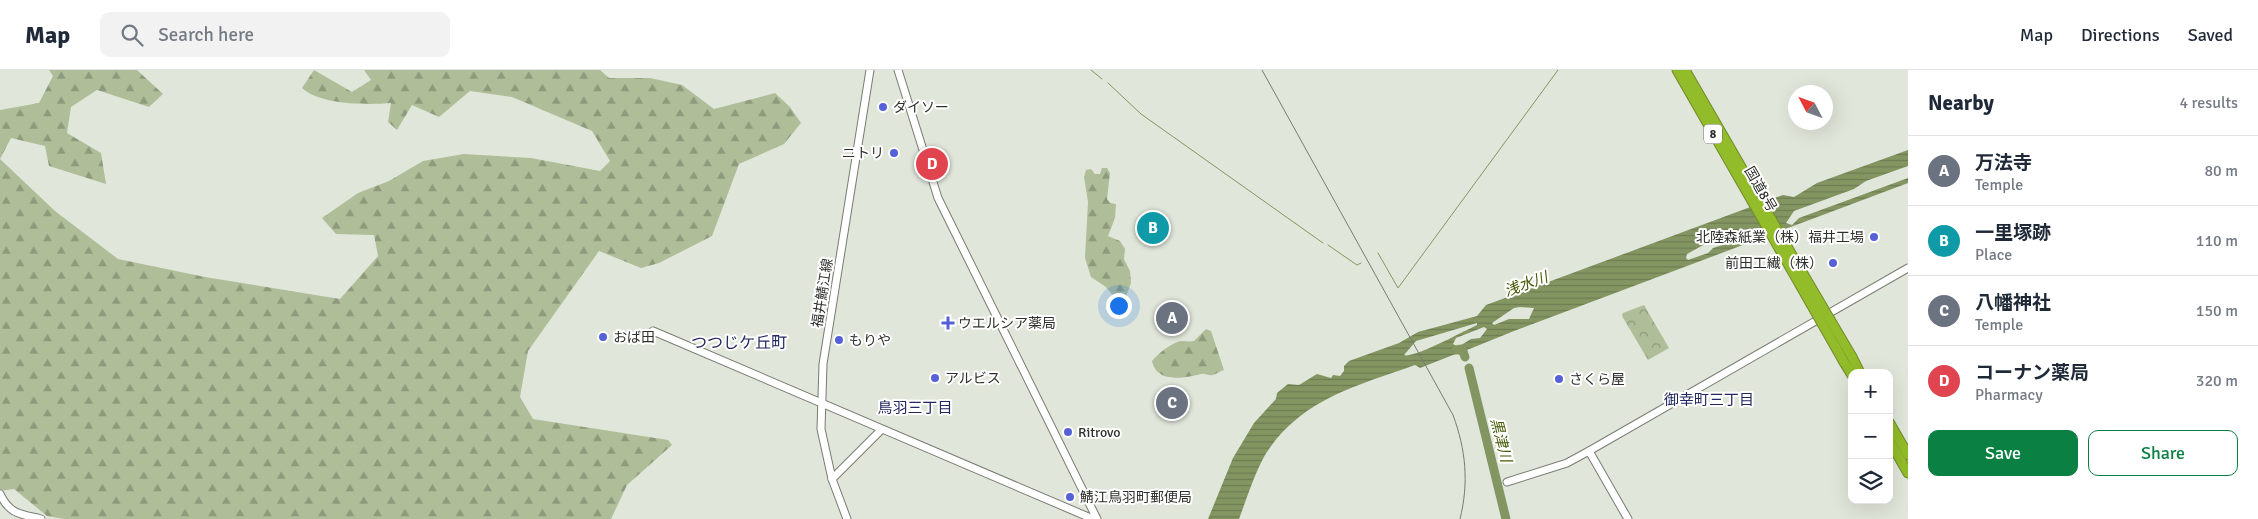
<!DOCTYPE html>
<meta charset="utf-8">
<style>
body{margin:0;font-family:Signika,"Noto Sans JP",sans-serif;background:#f2f2f3;color:#1f2937}
.controls{position:absolute;right:15px;bottom:15px;display:grid;overflow:hidden;border-radius:10px;box-shadow:0 5px 20px #0002}
.controls button{width:45px;height:45px;display:grid;place-items:center;padding:0;border:0;border-bottom:1px solid #e0e1e3;background:#fff;color:#1f2937;font:25px sans-serif}
.compass{position:absolute;left:1788px;top:15px;width:45px;height:45px;border-radius:50%;background:#fff;box-shadow:0 5px 20px #0002;rotate:311deg}
.you{position:absolute;left:1118px;top:235px;width:18px;height:18px;margin:-12px;border:4px solid #fff;border-radius:50%;background:#1a73e8;box-shadow:0 0 0 8px #1a73e833}
.badge{display:grid;place-items:center;width:32px;height:32px;border-radius:50%;background:#0b8043;color:#fff;font-size:16px;font-weight:700}
.pin{position:absolute;translate:-50% -50%;border:2px solid #fff;box-shadow:0 1px 5px #0006}
.list{margin:0;padding:0;list-style:none}
h2{display:flex;justify-content:space-between;align-items:center;height:65px;margin:0;padding:0 20px;font-size:21px}
h2 small{font-size:16px;font-weight:400;color:#747a83}
.list li{display:grid;grid-template-columns:32px 1fr auto;gap:15px;align-items:center;box-sizing:border-box;height:70px;padding:0 20px;border-top:1px solid #e0e1e3}
.list b{display:block;font-size:19px;white-space:nowrap}
.list p{margin:0;font-size:16px;white-space:nowrap;color:#747a83}
.list em{font-size:16px;font-style:normal;color:#747a83}
.actions{display:flex;gap:10px;padding:15px 20px}
.actions a{flex:1;padding:11px 0;border:1px solid #0b8043;border-radius:10px;text-align:center;font-size:18px;color:#0b8043}
.actions .main{background:#0b8043;color:#fff}
.icon{flex:none;width:28px;height:28px;fill:none;stroke:currentColor;stroke-width:2;stroke-linecap:round;stroke-linejoin:round}
.map{position:relative;flex:none;width:1908px;height:449px;overflow:hidden}
header{display:flex;align-items:center;gap:30px;box-sizing:border-box;height:70px;padding:0 25px;background:#fff;border-bottom:1px solid #e0e1e3}
header strong{font-size:24px}
nav{display:flex;gap:28px;margin-inline-start:auto;font-size:18px}
.search{width:350px;height:45px;background:#f2f2f3;display:flex;align-items:center;gap:12px;box-sizing:border-box;padding:0 18px;border-radius:10px;color:#747a83;font-size:19px}
main{display:flex}
aside{flex:1;background:#fff}
.map>svg:first-child{display:block}
.forest{fill:url(#forest-firs)}
.park{fill:url(#park-crowns)}
.water{fill:url(#water-rules);fill-rule:evenodd}
.lines{fill:none;stroke-linecap:round;stroke-linejoin:round}
.stream{stroke:#839662;stroke-width:1}
.river{stroke:#839662;stroke-width:9}
.secondary-casing{stroke:#787c72;stroke-width:9}
.highway-casing{stroke:#6f8b2a;stroke-width:11}
.secondary{stroke:#fff;stroke-width:7}
.highway{stroke:#92bc29;stroke-width:9}
.tram{stroke:#777b73;stroke-width:1}
.highway-bridge-casing{stroke:#6f8b2a;stroke-width:11;stroke-linecap:butt}
.highway-bridge{stroke:#92bc29;stroke-width:9}
.poi-dot{fill:#5660d7;stroke:#fff;stroke-width:2}
.labels{text-anchor:middle;stroke-width:4;stroke-linejoin:round;paint-order:stroke}
.shield{fill:#fff;stroke:#6d6e6b;stroke-width:1}
.shield-label{font-size:12px;font-weight:bold;fill:#2e302c}
.poi-label{font-size:14px;fill:#2e302c;stroke:#fff;text-anchor:start}
.street-label{font-size:14px;fill:#2e302c;stroke:#fff}
.water-label{font-size:15px;font-style:italic;fill:#435a05;stroke:#fff}
.neighbourhood-label{font-size:15px;fill:#222760;stroke:#fff}
.quarter-label{font-size:16px;fill:#222760;stroke:#fff}
</style>
<header>
<strong>Map</strong>
<div class="search"><svg class="icon" aria-label="search" viewBox="0 0 24 24"><circle cx="10" cy="10" r="6"/><path d="M15 15l6 6"/></svg>Search here</div>
<nav><a>Map</a><a>Directions</a><a>Saved</a></nav>
</header>
<main>
<div class="map">
<svg width="1908" height="449" viewBox="0 0 1908 449">
<defs>
<pattern id="forest-firs" width="22" height="20" patternUnits="userSpaceOnUse" patternTransform="scale(1.25)"><rect width="22" height="20" fill="#afbd98"/><path d="M5 1l3.5 6h-7zM16 11l3.5 6h-7z" fill="#8f9a7c"/></pattern>
<pattern id="park-crowns" width="20" height="18" patternUnits="userSpaceOnUse" patternTransform="scale(1.25)"><rect width="20" height="18" fill="#afbd98"/><path d="M2 6a3 3 0 1 1 6 0M12 15a3 3 0 1 1 6 0" fill="none" stroke="#8f9a7c"/></pattern>
<pattern id="water-rules" width="6" height="5" patternUnits="userSpaceOnUse" patternTransform="scale(1.25)"><rect width="6" height="5" fill="#839662"/><path d="M0 2.5h6" fill="none" stroke="#6c7b51"/></pattern>
</defs>
<rect width="100%" height="100%" fill="#e1e6da"/>
<!-- forest -->
<g class="forest">
<path d="M49,0H137L163,24L149,37L97,20L71,37L67,63L101,83L106,114L49,96L45,76L11,68L0,89L55,141L118,189L205,207L340,229L378,186L374,165L336,164L322,148L358,123L389,111L423,91L464,84L531,88L600,101L610,91L592,61L512,27L470,21L439,47L412,35L397,60L388,52L391,33C367,35 320,35 302,18L314,0L352,22L371,10L364,0H600L609,8H650L682,15L714,39L775,23L790,37L801,53L784,74L739,94L712,166L659,193L641,198L599,181L528,281L520,327L533,349L668,370L672,375L627,415L611,449H64L47,446L14,419L0,421V40L39,33L53,6Z"/>
<polygon points="1102,98 1107,98 1110,103 1107,129 1110,133 1116,134 1115,148 1108,166 1120,171 1125,179 1124,189 1130,201 1131,213 1125,229 1116,229 1106,217 1091,207 1085,188 1088,132 1084,107 1086,100 1091,99 1095,104 1100,104"/>
<path d="M1206,259L1211,261L1224,300C1221,301 1216,304 1213,305C1209,306 1205,303 1201,304C1185,308 1157,314 1152,291C1158,284 1172,272 1182,271C1186,271 1189,272 1194,271Z"/>
</g>
<!-- park -->
<polygon class="park" points="1644,235 1669,278 1648,290 1622,246 1623,243"/>
<!-- water -->
<path class="water" d="M1908,80V96L1866,111L1854,119L1794,141L1786,153L1792,155L1799,148L1908,108V113L1514,261L1467,280L1468,282L1459,285L1458,283L1420,298L1415,295C1357,316 1300,329 1265,385C1254,405 1247,428 1239,449H1208L1233,388L1254,353L1276,329L1277,323L1288,314L1299,315L1317,304L1331,308L1333,305L1340,306L1344,301V296L1349,291L1399,273L1418,262L1477,246L1486,235L1783,125L1794,127L1817,113ZM1741,161L1747,162L1745,168L1713,178L1708,183L1688,190L1686,188L1687,184L1707,173ZM1520,237L1534,238L1529,249H1509L1494,255L1492,253L1514,238ZM1477,253V255C1464,261 1413,289 1404,285L1416,271ZM1484,257L1487,259L1480,268L1471,269L1458,277L1453,274L1456,268Z"/>
<g class="lines">
<!-- stream -->
<g class="stream">
<polyline points="1091,0 1102,9"/>
<polyline points="1108,13 1141,44 1323,173"/>
<polyline points="1328,175 1357,195 1361,193"/>
<polyline points="1378,183 1398,218 1558,0"/>
</g>
<!-- river -->
<g class="river">
<polyline points="1456,280 1462,279 1465,287"/>
<polyline points="1469,298 1506,449"/>
</g>
<defs>
<g id="secondary">
<polyline points="898,0 938,128 1097,449"/>
<polyline points="653,261 1093,449"/>
<polyline points="1589,381 1628,449"/>
<polyline points="832,409 881,360"/>
<polyline points="1507,412 1567,393 1589,381 1908,198"/>
<path d="M0,424C10,445 21,444 41,449"/>
<polyline points="847,449 832,409 821,359 823,294 870,0"/>
</g>
<g id="highway">
<polyline points="1677,0 1779,178"/>
<polyline points="1685,0 1786,175"/>
<polyline points="1852,287 1860,303"/>
<polyline points="1844,292 1852,305"/>
<polyline points="1889,352 1908,385"/>
<polyline points="1889,370 1908,403"/>
</g>
</defs>
<!-- secondary casing -->
<use href="#secondary" class="secondary-casing"/>
<!-- highway casing -->
<use href="#highway" class="highway-casing"/>
<!-- secondary -->
<use href="#secondary" class="secondary"/>
<!-- highway -->
<use href="#highway" class="highway"/>
<!-- tram -->
<path class="tram" d="M1262,0L1453,345C1466,380 1469,413 1460,449"/>
<defs>
<g id="highway-bridge">
<polyline points="1786,175 1852,287"/>
<polyline points="1779,178 1844,292"/>
</g>
</defs>
<!-- highway-bridge casing -->
<use href="#highway-bridge" class="highway-bridge-casing"/>
<!-- highway-bridge -->
<use href="#highway-bridge" class="highway-bridge"/>
</g>
<!-- markers -->
<g class="poi-dot">
<circle cx="883" cy="37" r="5"/>
<circle cx="894" cy="83" r="5"/>
<circle cx="1874" cy="167" r="5"/>
<circle cx="1833" cy="193" r="5"/>
<path d="M945.5 245.5h5v5h5v5h-5v5h-5v-5h-5v-5h5z"/>
<circle cx="603" cy="267" r="5"/>
<circle cx="839" cy="270" r="5"/>
<circle cx="935" cy="308" r="5"/>
<circle cx="1559" cy="309" r="5"/>
<circle cx="1068" cy="362" r="5"/>
<circle cx="1070" cy="427" r="5"/>
</g>
<g class="labels">
<!-- shield labels -->
<rect class="shield" x="1704" y="54.5" width="18" height="19" rx="4"/>
<g class="shield-label">
<text x="1713" y="68">8</text>
</g>
<!-- poi labels -->
<g class="poi-label">
<text x="893" y="42">ダイソー</text>
<text x="884" y="88" text-anchor="end">ニトリ</text>
<text x="1864" y="172" text-anchor="end">北陸森紙業（株）福井工場</text>
<text x="1823" y="198" text-anchor="end">前田工繊（株）</text>
<text x="958" y="258">ウエルシア薬局</text>
<text x="613" y="272">おば田</text>
<text x="849" y="275">もりや</text>
<text x="945" y="313">アルビス</text>
<text x="1569" y="314">さくら屋</text>
<text x="1078" y="367">Ritrovo</text>
<text x="1080" y="432">鯖江鳥羽町郵便局</text>
</g>
<!-- street labels -->
<g class="street-label">
<text transform="translate(1761 119) rotate(60)" y="5">国道8号</text>
<text transform="translate(822 223) rotate(-81)" y="5">福井鯖江線</text>
</g>
<!-- water labels -->
<g class="water-label">
<text transform="translate(1526 214) rotate(-20)" y="5">浅水川</text>
<text transform="translate(1501 370) rotate(76)" y="5">黒津川</text>
</g>
<!-- neighbourhood labels -->
<g class="neighbourhood-label">
<text x="1709" y="335">御幸町三丁目</text>
<text x="915" y="343">鳥羽三丁目</text>
</g>
<!-- quarter labels -->
<g class="quarter-label">
<text x="739" y="278">つつじケ丘町</text>
</g>
</g>
</svg>
<div class="controls">
<button>+</button>
<button>−</button>
<button><svg class="icon" aria-label="layers" viewBox="0 0 24 24"><path d="M12 4l9 5-9 5-9-5zM3 14l9 5 9-5"/></svg></button>
</div>
<svg class="compass" viewBox="-18 -18 36 36"><path d="M0-13l5 13h-10z" fill="#e53935"/><path d="M0 13l5-13h-10z" fill="#747a83"/></svg>
<div class="you"></div>
<div class="pin badge" style="left:1172px;top:248px;background:#6b7280">A</div>
<div class="pin badge" style="left:1153px;top:158px;background:#0f9aa8">B</div>
<div class="pin badge" style="left:1172px;top:333px;background:#6b7280">C</div>
<div class="pin badge" style="left:932px;top:94px;background:#e0444e">D</div>
</div>
<aside>
<h2>Nearby<small>4 results</small></h2>
<ul class="list">
<li><span class="badge" style="background:#6b7280">A</span><div><b>万法寺</b><p>Temple</p></div><em>80 m</em></li>
<li><span class="badge" style="background:#0f9aa8">B</span><div><b>一里塚跡</b><p>Place</p></div><em>110 m</em></li>
<li><span class="badge" style="background:#6b7280">C</span><div><b>八幡神社</b><p>Temple</p></div><em>150 m</em></li>
<li><span class="badge" style="background:#e0444e">D</span><div><b>コーナン薬局</b><p>Pharmacy</p></div><em>320 m</em></li>
</ul>
<div class="actions"><a class="main">Save</a><a>Share</a></div>
</aside>
</main>
